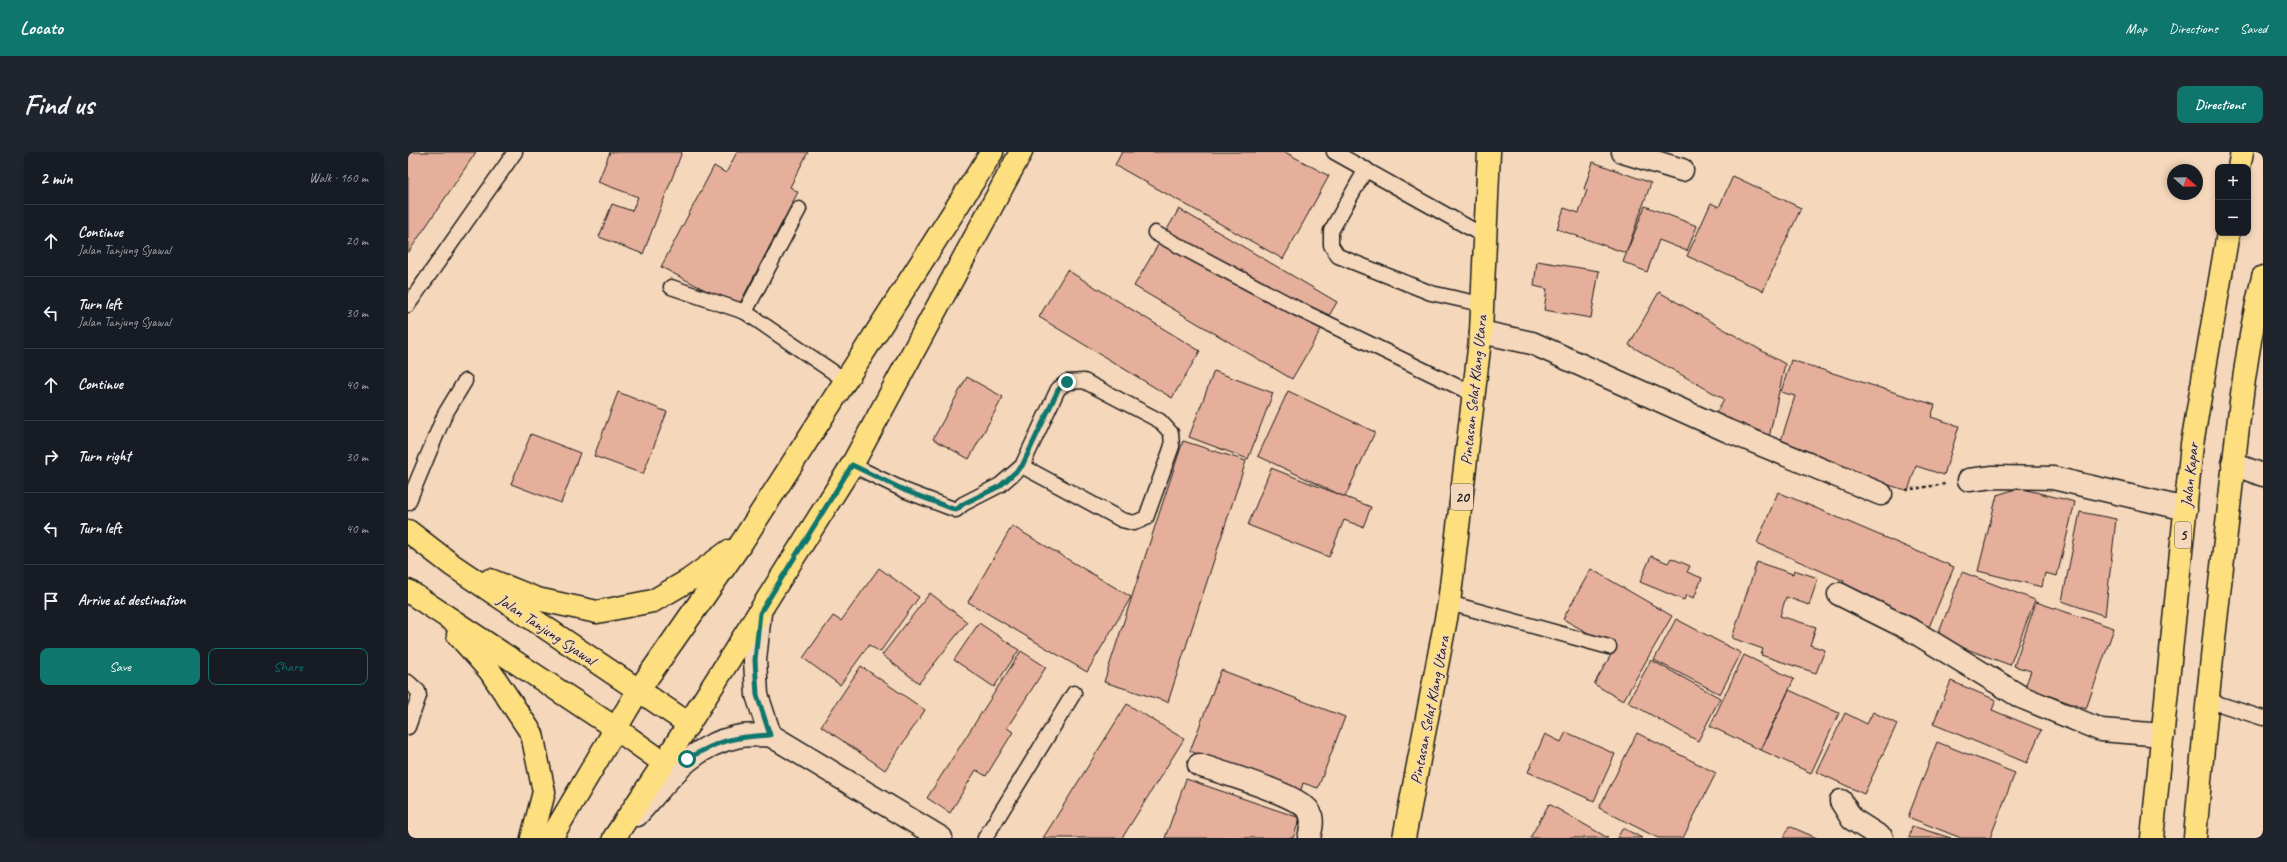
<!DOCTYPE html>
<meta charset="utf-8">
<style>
body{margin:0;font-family:Caveat,sans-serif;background:#20242c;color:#f1f3f6}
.controls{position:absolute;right:12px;top:12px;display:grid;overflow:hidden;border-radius:8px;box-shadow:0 2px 6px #0003}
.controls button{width:36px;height:36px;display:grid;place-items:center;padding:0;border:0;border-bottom:1px solid #363941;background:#171b24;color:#f1f3f6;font:20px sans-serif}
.compass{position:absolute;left:1759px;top:12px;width:36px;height:36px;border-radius:50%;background:#171b24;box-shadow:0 2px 6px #0003;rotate:110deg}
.stop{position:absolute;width:12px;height:12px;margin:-9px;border:3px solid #0f766e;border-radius:50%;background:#fff}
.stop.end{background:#0f766e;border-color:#fff;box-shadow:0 1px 4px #0008}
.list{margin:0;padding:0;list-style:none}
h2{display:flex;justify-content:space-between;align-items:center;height:52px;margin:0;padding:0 16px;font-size:17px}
h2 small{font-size:13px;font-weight:400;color:#9ea1a6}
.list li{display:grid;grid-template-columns:26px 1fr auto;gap:12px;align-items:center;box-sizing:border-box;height:72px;padding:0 16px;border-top:1px solid #363941}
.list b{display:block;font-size:15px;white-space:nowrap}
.list p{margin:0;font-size:13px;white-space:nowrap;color:#9ea1a6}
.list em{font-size:13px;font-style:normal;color:#9ea1a6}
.actions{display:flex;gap:8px;padding:12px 16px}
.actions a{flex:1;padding:9px 0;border:1px solid #0f766e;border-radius:8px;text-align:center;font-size:14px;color:#0f766e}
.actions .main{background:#0f766e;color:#fff}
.icon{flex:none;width:22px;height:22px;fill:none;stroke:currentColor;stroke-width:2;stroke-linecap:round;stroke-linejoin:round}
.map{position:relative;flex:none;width:1855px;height:686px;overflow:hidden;border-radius:8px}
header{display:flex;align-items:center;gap:24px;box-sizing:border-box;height:56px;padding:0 20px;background:#0f766e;color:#fff}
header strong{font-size:19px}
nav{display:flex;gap:22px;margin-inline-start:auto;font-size:14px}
.intro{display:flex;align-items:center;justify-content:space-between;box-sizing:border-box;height:96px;padding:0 24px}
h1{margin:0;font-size:28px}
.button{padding:10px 18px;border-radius:8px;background:#0f766e;color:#fff;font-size:14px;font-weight:700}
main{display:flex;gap:24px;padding:0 24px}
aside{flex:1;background:#171b24;border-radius:8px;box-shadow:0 2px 6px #0003}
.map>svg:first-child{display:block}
.building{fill:#e6af9c;stroke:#1c1c1c}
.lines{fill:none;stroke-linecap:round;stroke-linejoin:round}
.lane-casing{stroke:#1c1c1c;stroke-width:17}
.street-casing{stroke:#1c1c1c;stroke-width:25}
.primary-casing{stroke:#1c1c1c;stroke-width:25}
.highway-casing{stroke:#1c1c1c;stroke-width:25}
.path{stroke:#1c1c1c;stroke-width:2.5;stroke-dasharray:3 3;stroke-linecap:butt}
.lane{stroke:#f5d7bb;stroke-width:14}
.street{stroke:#f5d7bb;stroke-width:22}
.primary{stroke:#fedf80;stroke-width:22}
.highway{stroke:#fedf80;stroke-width:22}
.route{stroke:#0f766e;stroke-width:5}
.labels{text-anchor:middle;stroke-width:3;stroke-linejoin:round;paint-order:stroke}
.shield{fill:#f5d7bb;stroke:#5d544c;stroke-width:1}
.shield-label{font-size:15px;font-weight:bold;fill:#1c1c1c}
.street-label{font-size:16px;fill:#1c1c1c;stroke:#f5d7bb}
</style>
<header>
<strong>Locato</strong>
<nav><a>Map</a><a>Directions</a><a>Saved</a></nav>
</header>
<div class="intro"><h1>Find us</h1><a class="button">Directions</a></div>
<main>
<aside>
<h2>2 min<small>Walk · 160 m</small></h2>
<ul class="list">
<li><svg class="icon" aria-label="ahead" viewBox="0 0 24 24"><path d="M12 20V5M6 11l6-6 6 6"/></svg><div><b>Continue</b><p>Jalan Tanjung Syawal</p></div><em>20 m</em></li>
<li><svg class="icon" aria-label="left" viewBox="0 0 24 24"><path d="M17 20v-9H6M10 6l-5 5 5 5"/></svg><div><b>Turn left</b><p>Jalan Tanjung Syawal</p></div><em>30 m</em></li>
<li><svg class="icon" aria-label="ahead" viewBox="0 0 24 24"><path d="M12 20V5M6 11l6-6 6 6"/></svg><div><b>Continue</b></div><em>40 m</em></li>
<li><svg class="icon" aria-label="right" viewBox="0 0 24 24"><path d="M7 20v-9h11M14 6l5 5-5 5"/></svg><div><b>Turn right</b></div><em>30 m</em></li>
<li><svg class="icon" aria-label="left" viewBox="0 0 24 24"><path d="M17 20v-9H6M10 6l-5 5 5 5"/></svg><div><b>Turn left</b></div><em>40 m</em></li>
<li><svg class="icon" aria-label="arrive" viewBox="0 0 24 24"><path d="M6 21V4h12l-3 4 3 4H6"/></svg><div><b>Arrive at destination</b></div></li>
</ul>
<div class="actions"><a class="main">Save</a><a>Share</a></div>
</aside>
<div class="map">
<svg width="1855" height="686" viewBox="0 0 1855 686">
<rect width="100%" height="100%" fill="#f5d7bb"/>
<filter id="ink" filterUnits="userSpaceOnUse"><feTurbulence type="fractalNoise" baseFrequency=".025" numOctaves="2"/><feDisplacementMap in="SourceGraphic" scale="8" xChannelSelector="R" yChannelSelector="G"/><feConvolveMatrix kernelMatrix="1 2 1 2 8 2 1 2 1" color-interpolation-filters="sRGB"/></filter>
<g filter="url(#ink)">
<!-- building -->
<g class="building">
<polygon points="0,0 68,0 0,101"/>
<polygon points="202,0 274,0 235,102 191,85 204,52 224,59 230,45 190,30"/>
<polygon points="329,0 400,0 382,35 390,40 330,155 253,115 306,14 318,21"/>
<polygon points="714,0 877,0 921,24 875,107 707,13"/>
<polygon points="1185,10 1243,31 1218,101 1149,77 1156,56 1171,61 1179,38 1176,37"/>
<polygon points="1325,24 1393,56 1355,139 1279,104 1303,51 1311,55"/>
<polygon points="1237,54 1289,74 1279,99 1251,88 1239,120 1215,110"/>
<polygon points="771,57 929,150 884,227 726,134"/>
<polygon points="1129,109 1191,119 1183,166 1136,158 1139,137 1126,134"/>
<polygon points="659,118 792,199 764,246 631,165"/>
<polygon points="1251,140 1377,212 1357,304 1301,274 1316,247 1221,193"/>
<polygon points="1383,208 1527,253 1523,265 1551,274 1536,323 1508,314 1500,339 1370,298 1387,244 1373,240"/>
<polygon points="806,219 865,241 840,307 781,285"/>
<polygon points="559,225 595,245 561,307 525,287"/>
<polygon points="880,239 967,280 937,345 850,304"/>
<polygon points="210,240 259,260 235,322 186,304"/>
<polygon points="123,282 172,301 153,351 103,332"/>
<polygon points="775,289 838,309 760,550 696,530"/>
<polygon points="863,316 963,355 955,375 936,368 921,405 840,373"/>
<polygon points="1611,336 1667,350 1649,424 1637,421 1634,435 1570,419 1589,343"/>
<polygon points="1370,340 1546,415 1521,475 1432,438 1436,429 1349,391"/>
<polygon points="1672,360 1708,367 1697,464 1654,449"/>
<polygon points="604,374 723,445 679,520 560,450"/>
<polygon points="1243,404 1260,411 1263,406 1282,414 1279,420 1294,426 1286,446 1278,443 1276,448 1232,430"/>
<polygon points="1349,410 1385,422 1386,418 1410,426 1401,453 1378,445 1372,464 1408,475 1402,493 1417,498 1408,521 1353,503 1355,497 1324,486"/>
<polygon points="471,416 511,445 472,500 461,493 432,533 395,506 425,464 433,469"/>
<polygon points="1183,417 1264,464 1215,549 1186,532 1207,496 1155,467"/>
<polygon points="1554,420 1627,448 1602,513 1529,486"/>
<polygon points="522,441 559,470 511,531 474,503"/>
<polygon points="1628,450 1706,476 1678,557 1617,535 1623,519 1606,514"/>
<polygon points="1268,467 1333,501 1312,542 1246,508"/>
<polygon points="571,471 611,498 586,535 546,508"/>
<polygon points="613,499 638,515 599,576 605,580 578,624 568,618 542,661 519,646"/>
<polygon points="1336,503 1386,527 1352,598 1302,574"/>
<polygon points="1243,508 1312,546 1290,589 1220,550"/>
<polygon points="453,514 517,558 477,618 413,574"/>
<polygon points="813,518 937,565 910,636 895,631 892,641 782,599"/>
<polygon points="1543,529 1588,548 1584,558 1633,578 1619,611 1525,572"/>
<polygon points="1381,538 1431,561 1403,621 1353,598"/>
<polygon points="719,552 776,587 714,686 635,686"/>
<polygon points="1465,560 1489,572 1456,642 1409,620 1437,561 1459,572"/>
<polygon points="1158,580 1207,602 1186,649 1120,620 1137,582 1153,590"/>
<polygon points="1229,581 1308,621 1275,686 1250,686 1191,656"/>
<polygon points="1529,590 1607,621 1582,686 1553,686 1500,665"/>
<polygon points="778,627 892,666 885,686 757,686"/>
<polygon points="1141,652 1200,686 1122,686"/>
<polygon points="1381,674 1409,686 1376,686"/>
<polygon points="1504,674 1543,686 1501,686"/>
<polygon points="1215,676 1234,686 1209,686"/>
</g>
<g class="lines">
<defs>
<g id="lane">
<polyline points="926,0 1076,84"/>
<polyline points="958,17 923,79 923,93 930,104 1023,141 1073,152"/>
<polyline points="747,81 888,156 1067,243"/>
<polyline points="263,135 337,160 437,228"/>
<polyline points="0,153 107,0"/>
<polyline points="337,160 391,57"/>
<polyline points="444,313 498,339 548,358 555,352 592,333 614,314 650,237 659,230 676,229 752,269 763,281 764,294 738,366 726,371 714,368 614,314"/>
<polyline points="0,351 37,262 57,229"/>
<polyline points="1041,451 1201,495"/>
<polyline points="0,530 10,539 11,544 0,575"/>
<polyline points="1799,548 1855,566"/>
<polyline points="577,686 666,541"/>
</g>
<g id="street">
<polyline points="1215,0 1274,18"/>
<polyline points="1073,180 1124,191 1320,279 1473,342"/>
<polyline points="1825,312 1855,323"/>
<polyline points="1561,328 1585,325 1645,326 1778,357"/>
<polyline points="1431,442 1505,479 1613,545 1693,578 1755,583"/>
<polyline points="352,461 347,508 349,543 362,583"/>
<polyline points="362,583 533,686"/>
<path d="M791,613C814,621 889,642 901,659C906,668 903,677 901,686"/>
<polyline points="1433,649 1444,667 1474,686"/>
<path d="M229,663C260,629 281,595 328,585C339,582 351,584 362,583"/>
</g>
<g id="primary">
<polyline points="0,379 44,413 281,572"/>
<polyline points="82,428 129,447 189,460 245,449 281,428 321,399"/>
<polyline points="0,439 207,576 256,611"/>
<polyline points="50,483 82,519 124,582 136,640 124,686"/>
<polyline points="143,686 230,539 334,390 584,0"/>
<polyline points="206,686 256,611 444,313 613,0"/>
</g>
<g id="highway">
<polyline points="1831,15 1834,0"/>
<polyline points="996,686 1041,451 1073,180 1081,0"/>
<polyline points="1744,686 1784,292 1820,81"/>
<path d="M1787,686C1796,578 1807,471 1820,364C1829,284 1836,203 1855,125"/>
</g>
</defs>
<!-- lane casing -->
<use href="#lane" class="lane-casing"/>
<!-- street casing -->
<use href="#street" class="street-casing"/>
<!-- primary casing -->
<use href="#primary" class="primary-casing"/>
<!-- highway casing -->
<use href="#highway" class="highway-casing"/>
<!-- path -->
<polyline class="path" points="1498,338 1537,332"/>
<!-- lane -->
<use href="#lane" class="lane"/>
<!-- street -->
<use href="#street" class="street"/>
<!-- primary -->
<use href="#primary" class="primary"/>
<!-- highway -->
<use href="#highway" class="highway"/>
</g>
</g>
<g class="lines" filter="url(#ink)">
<!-- route -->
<path class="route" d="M279,607C312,588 324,585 362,583L349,543L347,508L352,461L444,313L498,339L548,358L555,352L592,334L614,314L650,238L659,230"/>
</g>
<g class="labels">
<!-- shield labels -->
<g class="shield">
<rect x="1043" y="332" width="22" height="26" rx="3"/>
<rect x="1767" y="370" width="16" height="26" rx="3"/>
</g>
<g class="shield-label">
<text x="1054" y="350">20</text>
<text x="1775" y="388">5</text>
</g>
<!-- street labels -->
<g class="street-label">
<text transform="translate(1065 238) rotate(-84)" y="6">Pintasan Selat Klang Utara</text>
<text transform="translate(1781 323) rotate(-84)" y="6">Jalan Kapar</text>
<text transform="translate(139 477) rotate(34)" y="6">Jalan Tanjung Syawal</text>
<text transform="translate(1021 558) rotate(-79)" y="6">Pintasan Selat Klang Utara</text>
</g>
</g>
</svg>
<div class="controls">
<button>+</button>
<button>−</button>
</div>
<svg class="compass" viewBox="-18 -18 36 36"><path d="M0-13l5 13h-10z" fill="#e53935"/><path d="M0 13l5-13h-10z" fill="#9ea1a6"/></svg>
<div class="stop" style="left:279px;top:607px"></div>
<div class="stop end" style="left:659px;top:230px"></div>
</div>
</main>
